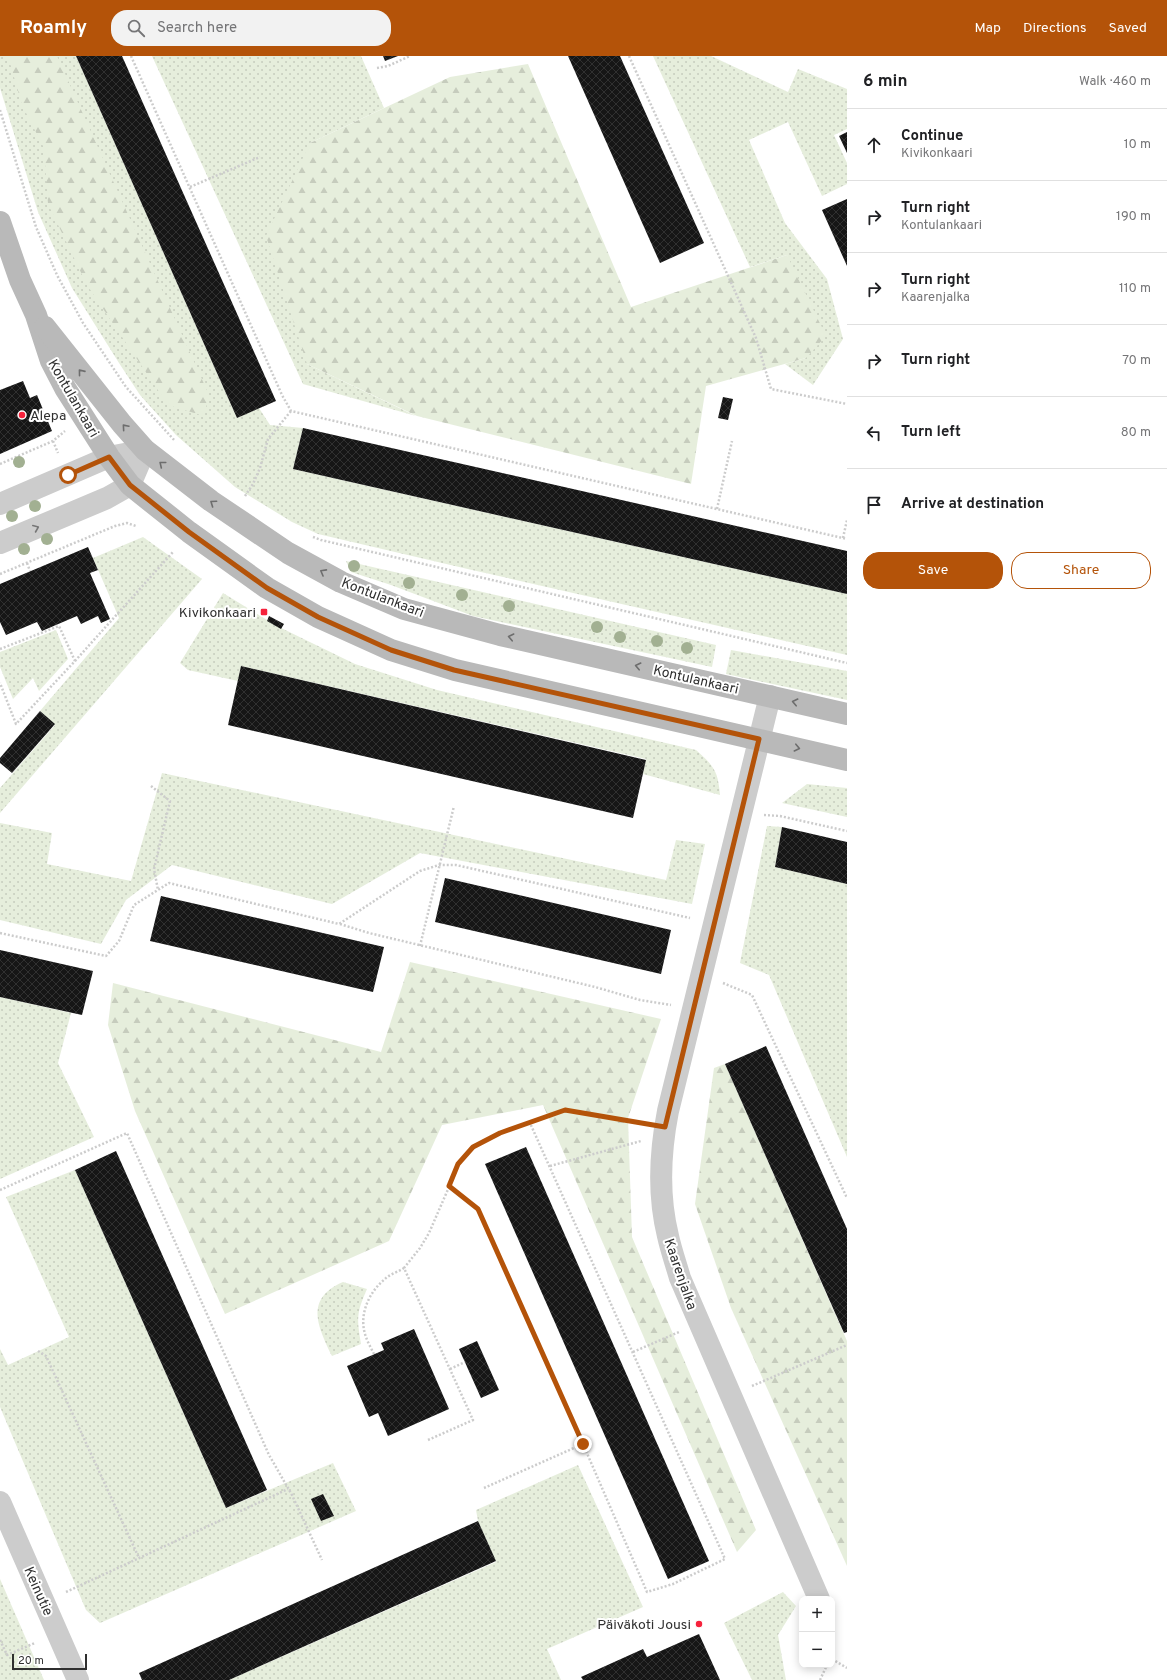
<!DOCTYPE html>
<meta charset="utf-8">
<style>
body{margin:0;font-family:Overpass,sans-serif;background:#f2f2f2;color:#202124}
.controls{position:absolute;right:12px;bottom:12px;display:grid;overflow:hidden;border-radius:8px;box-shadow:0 2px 10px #0003}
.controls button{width:36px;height:36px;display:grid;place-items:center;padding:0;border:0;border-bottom:1px solid #e0e0e0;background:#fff;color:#202124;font:20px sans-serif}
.scale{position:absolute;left:12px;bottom:10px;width:75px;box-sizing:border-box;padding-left:4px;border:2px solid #2f2f2f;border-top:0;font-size:11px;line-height:14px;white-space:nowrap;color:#2f2f2f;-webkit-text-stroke:3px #fff;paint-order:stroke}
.stop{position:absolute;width:12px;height:12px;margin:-9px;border:3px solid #b45309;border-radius:50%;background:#fff}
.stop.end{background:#b45309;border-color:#fff;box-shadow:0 1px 4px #0008}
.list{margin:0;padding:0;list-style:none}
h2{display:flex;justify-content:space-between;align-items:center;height:52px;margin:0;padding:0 16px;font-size:17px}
h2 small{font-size:13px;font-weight:400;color:#757577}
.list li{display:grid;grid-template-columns:26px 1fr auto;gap:12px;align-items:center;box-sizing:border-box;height:72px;padding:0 16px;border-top:1px solid #e0e0e0}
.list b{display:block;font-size:15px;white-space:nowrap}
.list p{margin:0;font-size:13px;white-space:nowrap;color:#757577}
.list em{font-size:13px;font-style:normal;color:#757577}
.actions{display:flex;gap:8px;padding:12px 16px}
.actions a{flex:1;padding:9px 0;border:1px solid #b45309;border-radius:16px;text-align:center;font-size:14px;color:#b45309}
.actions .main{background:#b45309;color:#fff}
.icon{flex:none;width:22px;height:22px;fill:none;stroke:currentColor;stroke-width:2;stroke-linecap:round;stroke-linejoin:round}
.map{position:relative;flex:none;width:847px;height:1624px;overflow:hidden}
header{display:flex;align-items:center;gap:24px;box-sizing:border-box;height:56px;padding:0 20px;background:#b45309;color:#fff}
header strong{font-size:19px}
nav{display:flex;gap:22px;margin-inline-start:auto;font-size:14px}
.search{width:280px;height:36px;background:#f2f2f2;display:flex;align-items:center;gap:10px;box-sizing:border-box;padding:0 14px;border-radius:16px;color:#757577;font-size:15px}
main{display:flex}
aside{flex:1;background:#fff}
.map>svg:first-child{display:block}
.green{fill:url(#green-dots)}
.forest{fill:url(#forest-firs)}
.building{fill:url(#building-cross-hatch)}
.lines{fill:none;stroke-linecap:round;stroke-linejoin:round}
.path{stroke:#ccc;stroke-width:2.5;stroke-dasharray:2 2;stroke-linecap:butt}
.minor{stroke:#ccc;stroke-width:22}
.tertiary{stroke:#ccc;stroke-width:22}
.secondary{stroke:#b9b9b9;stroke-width:22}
.tree{fill:#a2b092}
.oneway{stroke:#6d6d6d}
.oneway2{stroke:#767676}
.route{stroke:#b45309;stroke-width:5}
.poi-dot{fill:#f6223c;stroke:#fff;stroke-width:1.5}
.labels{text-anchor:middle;stroke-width:4;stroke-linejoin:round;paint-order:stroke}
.street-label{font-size:14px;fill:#2f2f2f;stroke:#fff}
.poi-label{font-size:14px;fill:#2f2f2f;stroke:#fff;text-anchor:end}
</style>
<header>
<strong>Roamly</strong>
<div class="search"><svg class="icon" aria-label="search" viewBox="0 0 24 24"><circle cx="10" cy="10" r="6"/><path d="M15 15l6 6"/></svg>Search here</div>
<nav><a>Map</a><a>Directions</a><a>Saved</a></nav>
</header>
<main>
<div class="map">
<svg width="847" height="1624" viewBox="0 0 847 1624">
<defs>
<pattern id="green-dots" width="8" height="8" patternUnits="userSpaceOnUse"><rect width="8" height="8" fill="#e6eedc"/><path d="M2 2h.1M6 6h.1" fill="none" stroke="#c6ccbd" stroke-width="1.8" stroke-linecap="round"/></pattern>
<pattern id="forest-firs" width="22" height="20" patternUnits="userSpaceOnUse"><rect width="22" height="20" fill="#e6eedc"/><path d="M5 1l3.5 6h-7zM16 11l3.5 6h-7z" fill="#c6ccbd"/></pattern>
<pattern id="building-cross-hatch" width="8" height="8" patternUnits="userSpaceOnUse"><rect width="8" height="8" fill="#161616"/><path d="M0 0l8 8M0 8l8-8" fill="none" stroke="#303030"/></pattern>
</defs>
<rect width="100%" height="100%" fill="#fff"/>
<!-- green -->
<g class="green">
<polygon points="0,0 76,0 237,362 259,352 270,369 303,372 293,413 847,538 847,599 472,514 318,478 292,466 235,431 176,379 140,339 119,307 72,232 38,156 0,32"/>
<polygon points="152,0 361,0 384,52 310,87 307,308 416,360 303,328"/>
<polygon points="653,0 711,0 788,36 798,13 847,33 847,73 834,79 847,107 847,128 822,140 788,66 749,84 785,167 827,223 843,283 813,329 785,308 806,302 787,199 750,211"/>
<polygon points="143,481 202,523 0,757 0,732 55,669 40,655 119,562 93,502"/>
<polygon points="346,505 716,589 712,611 473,560 391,529 351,516"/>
<path d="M223,537L277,570L355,608L437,634L696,694C714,710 718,715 720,739L643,718L646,703L241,610L238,625L188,614L180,607Z"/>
<polygon points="56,574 68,603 39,635 33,622 13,643 0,611 0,596"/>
<polygon points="731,594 847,615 847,644 726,618"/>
<polygon points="162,717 666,824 676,784 705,788 692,848 420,797 332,848 172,809 126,844 101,888 0,864 0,767 52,777 47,808 131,825"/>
<polygon points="807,728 847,732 847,761 782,747"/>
<polygon points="767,770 782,771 775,811 847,828 847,1101 769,919 740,907"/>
<polygon points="0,941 71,957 58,1007 94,1081 0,1123"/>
<polygon points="75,1114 226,1452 333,1407 356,1455 100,1567 86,1554 0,1351 0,1293 8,1309 69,1281 6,1141"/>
<path d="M343,1226L367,1233C356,1258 357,1262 361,1288L332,1300C318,1270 304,1243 343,1226Z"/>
<polygon points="578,1409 643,1551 547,1593 561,1624 229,1624 496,1506 478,1465 476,1454"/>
<polygon points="0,1523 44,1624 0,1624"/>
<polygon points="783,1536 796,1550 778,1579 786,1624 752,1624 724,1567"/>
</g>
<!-- forest -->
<g class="forest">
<polygon points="8,0 57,0 209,339 204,360 168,349 87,229 48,148 44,92 22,49"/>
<polygon points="528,8 631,251 787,199 826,280 806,302 706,330 691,428 417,360 307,308 266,180 310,87 450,21"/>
<polygon points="410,906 661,963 628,1062 632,1181 756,1474 737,1496 543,1049 442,1069 389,1185 225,1258 135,1055 108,969 113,927 381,996"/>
<polygon points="725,1008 847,1285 847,1510 731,1252 695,1148 714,1012"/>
</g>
<!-- building -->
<g class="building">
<polygon points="76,0 122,0 276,345 237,362"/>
<polygon points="383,0 398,0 385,5"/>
<polygon points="568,0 620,0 704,187 660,207"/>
<polygon points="847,76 847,97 839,80"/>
<polygon points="847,143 847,210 822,154"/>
<polygon points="23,325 30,342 37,339 52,375 0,398 0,334"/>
<polygon points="723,341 733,343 728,364 718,362"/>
<polygon points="303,372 847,495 847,538 293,413"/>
<polygon points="88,491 98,514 90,517 110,563 101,567 98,560 81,568 77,560 42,575 37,566 6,579 0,566 0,528"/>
<polygon points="269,560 284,568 281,573 267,565"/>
<polygon points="241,610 646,704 633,762 228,669"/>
<polygon points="40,655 55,668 12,717 0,707 0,702"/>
<polygon points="782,771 847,786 847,828 775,811"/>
<polygon points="445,822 671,874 661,918 435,866"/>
<polygon points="161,840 384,891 373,936 150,885"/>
<polygon points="0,894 93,915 82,959 0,941"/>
<polygon points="766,990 847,1173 847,1276 844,1277 725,1008"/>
<polygon points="526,1091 709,1505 668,1523 485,1108"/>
<polygon points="116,1095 267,1434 226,1452 75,1114"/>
<polygon points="414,1273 449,1353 388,1380 378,1357 369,1361 347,1310 384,1294 381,1287"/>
<polygon points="477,1285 499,1334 481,1342 459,1293"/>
<polygon points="323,1438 334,1460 321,1465 311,1443"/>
<polygon points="478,1465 496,1505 229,1624 142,1624 139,1617"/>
<polygon points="699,1578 720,1624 583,1624 581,1621 643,1593 647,1601"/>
</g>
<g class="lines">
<!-- path -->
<g class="path">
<polyline points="131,0 282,339 291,355 847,483"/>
<polyline points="629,0 756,282 771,333 847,348"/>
<polyline points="377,12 388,10 410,0"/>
<polyline points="0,54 36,171 57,219 83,267 126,331 175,385"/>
<polyline points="190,131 260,101"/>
<polyline points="53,385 58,397"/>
<polyline points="0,408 53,385 65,375"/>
<polyline points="245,440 253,428 260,412 268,383 291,355"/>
<polyline points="717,453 732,385"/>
<polyline points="313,481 321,484 847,607"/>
<polyline points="843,482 847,464"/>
<polyline points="27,507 30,515"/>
<polyline points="0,518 115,470 127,467 136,470"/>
<polyline points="0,593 59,570 75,605 16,668 0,627"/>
<polyline points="75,605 173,496"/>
<polyline points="151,730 170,745 154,813 158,834"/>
<polyline points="764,759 780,760 847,775"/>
<polyline points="340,868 369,877 595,931 640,944 671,949"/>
<polyline points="0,877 106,900 119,885 134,849 169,827 339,868 420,815 439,809 456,809 690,862"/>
<polyline points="420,890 454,750"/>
<polyline points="723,927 752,939 847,1142"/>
<polyline points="550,1110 641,1085"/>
<polyline points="449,1131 478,1153 583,1388"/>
<polyline points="0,1134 127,1077 269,1399 292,1439 322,1504"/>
<polyline points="38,1295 46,1300 139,1502"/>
<polyline points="633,1296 679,1276"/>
<path d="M374,1298C371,1292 367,1285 365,1278C359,1258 369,1236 385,1223C390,1218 398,1216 404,1212"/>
<polyline points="450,1313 465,1306"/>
<polyline points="752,1330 847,1289"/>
<polyline points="428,1384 473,1364 404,1212 420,1192 429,1177 459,1108 473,1091 500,1077 565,1054 643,1067"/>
<polyline points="484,1432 583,1388 647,1536 673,1528 725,1503 530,1067"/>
<polyline points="66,1536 288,1433"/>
<polyline points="0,1584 7,1599 35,1587"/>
<polyline points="832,1603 847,1612"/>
<polyline points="820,1624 827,1609"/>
</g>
<!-- minor -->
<g class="minor">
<path d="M770,640L668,1055C660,1096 658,1140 668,1180C671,1194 676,1208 680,1222L819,1543"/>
<polyline points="0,1446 78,1624"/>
</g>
<!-- tertiary -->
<g class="tertiary">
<polyline points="0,448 109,401 145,394"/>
<polyline points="0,487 107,442 130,429 145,394"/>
</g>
<!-- secondary -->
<g class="secondary">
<polyline points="0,166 20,224 36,259 51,305 65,332 109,401 130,429 189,476 267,532 318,561 391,594 455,614 847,704"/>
<polyline points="45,271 122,368 145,394 211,445 288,497 341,526 404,553 500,579 847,658"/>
</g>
</g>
<!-- trees -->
<g class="tree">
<circle cx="19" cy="406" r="6"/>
<circle cx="35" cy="450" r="6"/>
<circle cx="12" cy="460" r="6"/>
<circle cx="47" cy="483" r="6"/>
<circle cx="24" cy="493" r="6"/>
<circle cx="354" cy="510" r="6"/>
<circle cx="409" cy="527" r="6"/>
<circle cx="462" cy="539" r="6"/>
<circle cx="509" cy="550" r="6"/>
<circle cx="597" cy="571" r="6"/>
<circle cx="620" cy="581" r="6"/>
<circle cx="657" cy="585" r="6"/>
<circle cx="687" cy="592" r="6"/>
</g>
<!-- one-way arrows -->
<defs><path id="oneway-chevron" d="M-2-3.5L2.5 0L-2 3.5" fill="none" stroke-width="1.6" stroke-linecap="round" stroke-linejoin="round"/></defs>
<g class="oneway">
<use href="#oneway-chevron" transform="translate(81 316) rotate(-129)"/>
<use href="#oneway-chevron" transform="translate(125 371) rotate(-131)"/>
<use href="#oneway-chevron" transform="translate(162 408) rotate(-141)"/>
<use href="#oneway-chevron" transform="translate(213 447) rotate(-145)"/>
<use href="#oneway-chevron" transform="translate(323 516) rotate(-151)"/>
<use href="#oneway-chevron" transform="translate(511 581) rotate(-167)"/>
<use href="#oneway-chevron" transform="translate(638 610) rotate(-167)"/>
<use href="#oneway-chevron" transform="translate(795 646) rotate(-167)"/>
<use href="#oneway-chevron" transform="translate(797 692) rotate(13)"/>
</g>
<use class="oneway2" href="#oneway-chevron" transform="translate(36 472) rotate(-23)"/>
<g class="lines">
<!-- route -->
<polyline class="route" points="68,419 109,401 130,429 189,476 267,532 318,561 391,594 454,614 759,683 665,1071 565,1054 500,1077 473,1091 458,1108 449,1130 478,1153 583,1388"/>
</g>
<!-- markers -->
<g class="poi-dot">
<circle cx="22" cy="359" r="4"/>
<rect x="260" y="552" width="8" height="8" rx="2"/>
<circle cx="699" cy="1568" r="4"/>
</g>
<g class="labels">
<!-- street labels -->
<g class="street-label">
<text transform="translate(74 342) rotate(60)" y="5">Kontulankaari</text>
<text transform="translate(383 541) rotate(21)" y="5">Kontulankaari</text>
<text transform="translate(696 623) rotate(13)" y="5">Kontulankaari</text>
<text transform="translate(681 1218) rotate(71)" y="5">Kaarenjalka</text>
<text transform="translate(39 1535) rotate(66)" y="5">Keinutie</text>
</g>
<!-- poi labels -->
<g class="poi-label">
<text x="30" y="364" text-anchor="start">Alepa</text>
<text x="256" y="561">Kivikonkaari</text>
<text x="691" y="1573">Päiväkoti Jousi</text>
</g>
</g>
</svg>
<div class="controls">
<button>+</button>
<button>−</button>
</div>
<div class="scale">20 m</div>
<div class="stop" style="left:68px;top:419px"></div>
<div class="stop end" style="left:583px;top:1388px"></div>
</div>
<aside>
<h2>6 min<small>Walk · 460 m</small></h2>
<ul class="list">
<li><svg class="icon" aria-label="ahead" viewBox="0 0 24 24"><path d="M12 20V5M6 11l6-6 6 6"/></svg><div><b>Continue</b><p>Kivikonkaari</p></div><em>10 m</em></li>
<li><svg class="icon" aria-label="right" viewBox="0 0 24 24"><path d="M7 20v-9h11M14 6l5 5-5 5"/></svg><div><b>Turn right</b><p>Kontulankaari</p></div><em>190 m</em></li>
<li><svg class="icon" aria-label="right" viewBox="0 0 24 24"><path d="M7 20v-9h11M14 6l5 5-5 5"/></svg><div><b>Turn right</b><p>Kaarenjalka</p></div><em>110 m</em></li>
<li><svg class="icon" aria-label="right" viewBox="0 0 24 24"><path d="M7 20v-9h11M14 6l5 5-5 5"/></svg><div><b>Turn right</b></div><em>70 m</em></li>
<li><svg class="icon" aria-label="left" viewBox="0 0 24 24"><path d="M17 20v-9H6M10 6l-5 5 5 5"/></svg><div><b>Turn left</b></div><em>80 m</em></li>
<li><svg class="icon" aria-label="arrive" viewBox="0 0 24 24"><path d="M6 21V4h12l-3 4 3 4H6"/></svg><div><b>Arrive at destination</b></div></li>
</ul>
<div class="actions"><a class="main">Save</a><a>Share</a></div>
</aside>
</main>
